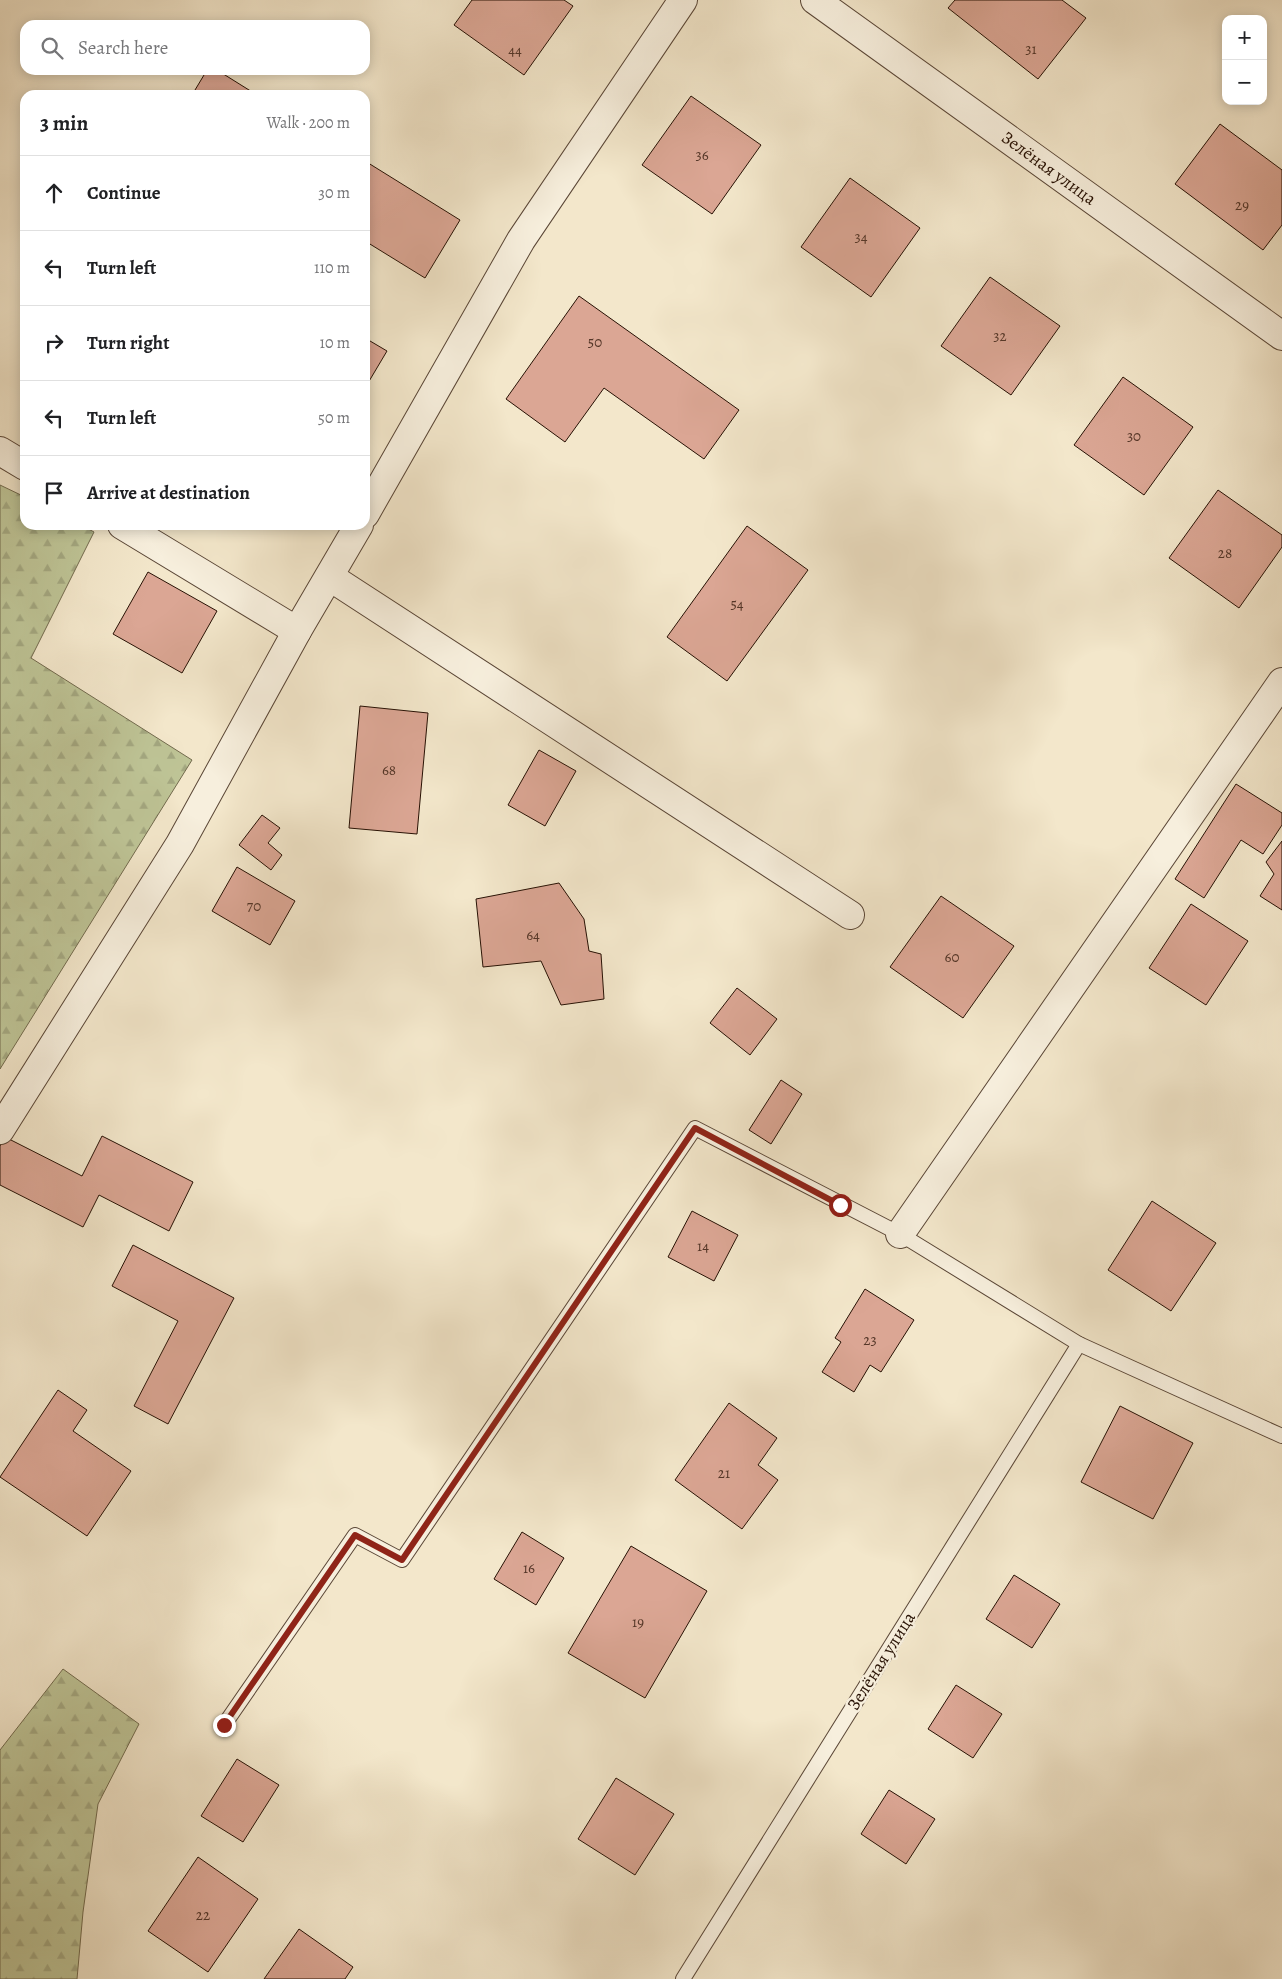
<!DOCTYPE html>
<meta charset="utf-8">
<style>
body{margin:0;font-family:Alegreya,serif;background:#f6f6f6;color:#202124}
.controls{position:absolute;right:15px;top:15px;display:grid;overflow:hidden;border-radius:10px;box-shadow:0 2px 12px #0003}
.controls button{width:45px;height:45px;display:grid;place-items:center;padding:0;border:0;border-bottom:1px solid #e0e0e0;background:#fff;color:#202124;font:25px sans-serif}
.stop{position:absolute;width:15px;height:15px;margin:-11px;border:4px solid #8f2418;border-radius:50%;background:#fff}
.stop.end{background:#8f2418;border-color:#fff;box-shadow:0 1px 5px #0008}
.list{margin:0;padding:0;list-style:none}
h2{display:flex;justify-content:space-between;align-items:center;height:65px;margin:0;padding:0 20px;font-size:21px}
h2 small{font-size:16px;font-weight:400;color:#757577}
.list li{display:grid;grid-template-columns:32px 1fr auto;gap:15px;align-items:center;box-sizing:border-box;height:75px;padding:0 20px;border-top:1px solid #e0e0e0}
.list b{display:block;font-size:19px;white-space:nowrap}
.list em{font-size:16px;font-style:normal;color:#757577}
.icon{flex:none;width:28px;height:28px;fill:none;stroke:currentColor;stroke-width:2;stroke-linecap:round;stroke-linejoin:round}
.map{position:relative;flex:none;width:1282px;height:1979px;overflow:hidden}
.search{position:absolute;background:#fff;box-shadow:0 2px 12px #0003;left:20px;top:20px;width:350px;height:55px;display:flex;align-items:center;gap:12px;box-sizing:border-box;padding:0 18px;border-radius:15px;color:#757577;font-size:19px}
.panel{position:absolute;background:#fff;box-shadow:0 2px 12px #0003;left:20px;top:90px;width:350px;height:440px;border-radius:15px}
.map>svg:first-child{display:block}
.forest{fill:url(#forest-firs);stroke:#726a4d}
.building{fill:#dba694;stroke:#271104}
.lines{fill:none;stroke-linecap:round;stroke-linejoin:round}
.service-casing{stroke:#5a4636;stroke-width:16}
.minor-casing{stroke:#5a4636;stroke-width:30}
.service{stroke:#f7efdd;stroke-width:14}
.minor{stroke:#f7efdd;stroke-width:28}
.route{stroke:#8f2418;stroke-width:6}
.labels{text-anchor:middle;stroke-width:5;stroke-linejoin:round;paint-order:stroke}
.number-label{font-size:15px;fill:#543628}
.street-label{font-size:18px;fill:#271104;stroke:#f7efdd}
</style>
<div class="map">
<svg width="1282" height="1979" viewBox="0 0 1282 1979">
<defs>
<pattern id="forest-firs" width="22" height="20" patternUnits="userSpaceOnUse" patternTransform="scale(1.25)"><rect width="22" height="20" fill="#bec496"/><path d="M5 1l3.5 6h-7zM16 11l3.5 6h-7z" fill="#a3a780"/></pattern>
</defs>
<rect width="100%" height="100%" fill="#f3e7cb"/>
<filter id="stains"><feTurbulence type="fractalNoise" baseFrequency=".004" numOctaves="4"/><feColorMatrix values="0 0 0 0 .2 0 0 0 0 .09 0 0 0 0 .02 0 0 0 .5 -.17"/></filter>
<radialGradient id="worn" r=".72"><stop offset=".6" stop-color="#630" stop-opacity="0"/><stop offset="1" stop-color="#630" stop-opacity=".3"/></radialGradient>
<!-- forest -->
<g class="forest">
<polygon points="0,485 25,497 25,525 81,525 94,532 31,658 192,760 0,1069"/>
<polygon points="63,1669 139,1724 98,1804 83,1912 77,1979 0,1979 0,1750"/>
</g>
<!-- building -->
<g class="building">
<polygon points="472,0 564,0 573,6 524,75 454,25"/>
<polygon points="955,0 1062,0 1086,18 1038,79 948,8"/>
<polygon points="207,70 217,70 257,95 192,95"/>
<polygon points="691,96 761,145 712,214 642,165"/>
<polygon points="1220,124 1282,170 1282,225 1263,250 1175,184"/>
<polygon points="365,161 460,220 425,278 365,241"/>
<polygon points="850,178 920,228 871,297 801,247"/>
<polygon points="990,277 1060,326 1011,395 941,346"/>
<polygon points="579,296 739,410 704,459 604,388 565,442 506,399"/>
<polygon points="365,338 387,351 365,388"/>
<polygon points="1123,377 1193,427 1144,495 1074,445"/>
<polygon points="1218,490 1282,535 1282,547 1239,608 1169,558"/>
<polygon points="747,526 808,570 727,681 667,637"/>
<polygon points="148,572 217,611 182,673 113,634"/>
<polygon points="360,706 428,713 417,834 349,828"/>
<polygon points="539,750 576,771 545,826 508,805"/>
<polygon points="1236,784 1282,813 1282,825 1263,854 1241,840 1204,898 1175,879"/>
<polygon points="262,815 280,828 268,843 282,855 271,870 239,845"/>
<polygon points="1282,841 1282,910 1260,896 1274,874 1266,862"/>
<polygon points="237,867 295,901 270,945 212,911"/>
<polygon points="559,883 584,919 589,951 601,954 604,999 561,1005 541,961 483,967 476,899"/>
<polygon points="941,896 1014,946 963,1018 890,967"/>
<polygon points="1191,904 1248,941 1206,1005 1149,968"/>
<polygon points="737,988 777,1019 750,1055 710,1023"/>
<polygon points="781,1080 802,1094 771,1144 749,1130"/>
<polygon points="102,1136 193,1182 169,1231 99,1195 83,1227 0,1185 0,1146 5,1137 82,1176"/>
<polygon points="1152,1201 1216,1243 1171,1311 1108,1270"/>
<polygon points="692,1211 738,1235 714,1281 668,1257"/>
<polygon points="133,1245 234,1298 168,1424 134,1406 178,1321 112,1286"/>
<polygon points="865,1289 914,1320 881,1372 870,1365 854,1392 822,1372 841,1342 835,1338"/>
<polygon points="58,1390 87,1410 73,1431 131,1471 87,1536 0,1477"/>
<polygon points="729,1403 777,1438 758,1465 778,1480 742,1529 675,1480"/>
<polygon points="1120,1406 1193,1443 1153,1519 1081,1482"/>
<polygon points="522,1532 564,1558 536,1605 494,1579"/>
<polygon points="631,1546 707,1591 645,1698 568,1653"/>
<polygon points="1014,1575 1060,1604 1032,1648 986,1619"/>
<polygon points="956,1685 1002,1714 973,1758 928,1729"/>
<polygon points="237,1759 279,1785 243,1842 201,1816"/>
<polygon points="616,1778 674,1814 635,1875 578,1839"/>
<polygon points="889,1790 935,1819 906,1864 861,1834"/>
<polygon points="198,1857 258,1899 208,1972 148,1931"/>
<polygon points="299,1929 353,1967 345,1979 264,1979"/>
</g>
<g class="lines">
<defs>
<g id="service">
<polyline points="224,1725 355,1535 402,1560 695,1128 900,1234 1079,1344 1282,1436"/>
<polyline points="683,1979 1079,1344"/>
</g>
<g id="minor">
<polyline points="815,0 1282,336"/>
<polyline points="0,451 25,466"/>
<polyline points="365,514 521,240 683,0"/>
<polyline points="122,525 297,631"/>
<polyline points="330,577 850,915"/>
<polyline points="0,1130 180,844 297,631 359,525"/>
<polyline points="900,1234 1282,682"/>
</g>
</defs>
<!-- service casing -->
<use href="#service" class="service-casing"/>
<!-- minor casing -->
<use href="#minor" class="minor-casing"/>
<!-- service -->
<use href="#service" class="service"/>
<!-- minor -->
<use href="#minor" class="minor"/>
</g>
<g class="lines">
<!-- route -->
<polyline class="route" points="224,1725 355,1535 402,1560 695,1128 840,1205"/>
</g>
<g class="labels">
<!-- number labels -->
<g class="number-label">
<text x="1031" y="54">31</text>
<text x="515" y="55">44</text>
<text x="702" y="160">36</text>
<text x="1242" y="210">29</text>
<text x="861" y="242">34</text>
<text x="1000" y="341">32</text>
<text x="595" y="347">50</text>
<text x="1134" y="441">30</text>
<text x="1225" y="558">28</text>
<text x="737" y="609">54</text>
<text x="389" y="775">68</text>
<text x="254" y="911">70</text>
<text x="533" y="940">64</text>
<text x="952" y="962">60</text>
<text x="703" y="1251">14</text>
<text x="870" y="1345">23</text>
<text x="724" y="1478">21</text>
<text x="529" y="1573">16</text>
<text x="638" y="1627">19</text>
<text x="203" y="1920">22</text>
</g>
<!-- street labels -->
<g class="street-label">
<text transform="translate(1049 168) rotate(36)" y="6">Зелёная улица</text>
<text transform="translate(881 1661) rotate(-58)" y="6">Зелёная улица</text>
</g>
</g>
<rect width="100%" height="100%" filter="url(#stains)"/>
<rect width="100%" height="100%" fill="url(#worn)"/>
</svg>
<div class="controls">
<button>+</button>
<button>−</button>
</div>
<div class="stop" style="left:840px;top:1205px"></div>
<div class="stop end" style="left:224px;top:1725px"></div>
<div class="search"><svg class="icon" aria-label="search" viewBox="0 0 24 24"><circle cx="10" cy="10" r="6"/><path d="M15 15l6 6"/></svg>Search here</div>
<section class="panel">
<h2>3 min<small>Walk · 200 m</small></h2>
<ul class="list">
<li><svg class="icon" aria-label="ahead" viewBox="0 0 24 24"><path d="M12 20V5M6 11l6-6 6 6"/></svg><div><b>Continue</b></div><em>30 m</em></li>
<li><svg class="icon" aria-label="left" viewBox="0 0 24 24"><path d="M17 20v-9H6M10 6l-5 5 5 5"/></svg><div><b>Turn left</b></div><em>110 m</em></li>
<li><svg class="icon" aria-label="right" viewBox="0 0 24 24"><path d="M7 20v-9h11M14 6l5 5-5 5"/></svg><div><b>Turn right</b></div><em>10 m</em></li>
<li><svg class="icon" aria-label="left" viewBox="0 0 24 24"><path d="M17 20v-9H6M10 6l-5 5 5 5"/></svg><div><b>Turn left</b></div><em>50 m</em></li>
<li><svg class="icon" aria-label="arrive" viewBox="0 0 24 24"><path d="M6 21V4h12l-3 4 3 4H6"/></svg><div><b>Arrive at destination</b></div></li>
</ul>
</section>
</div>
